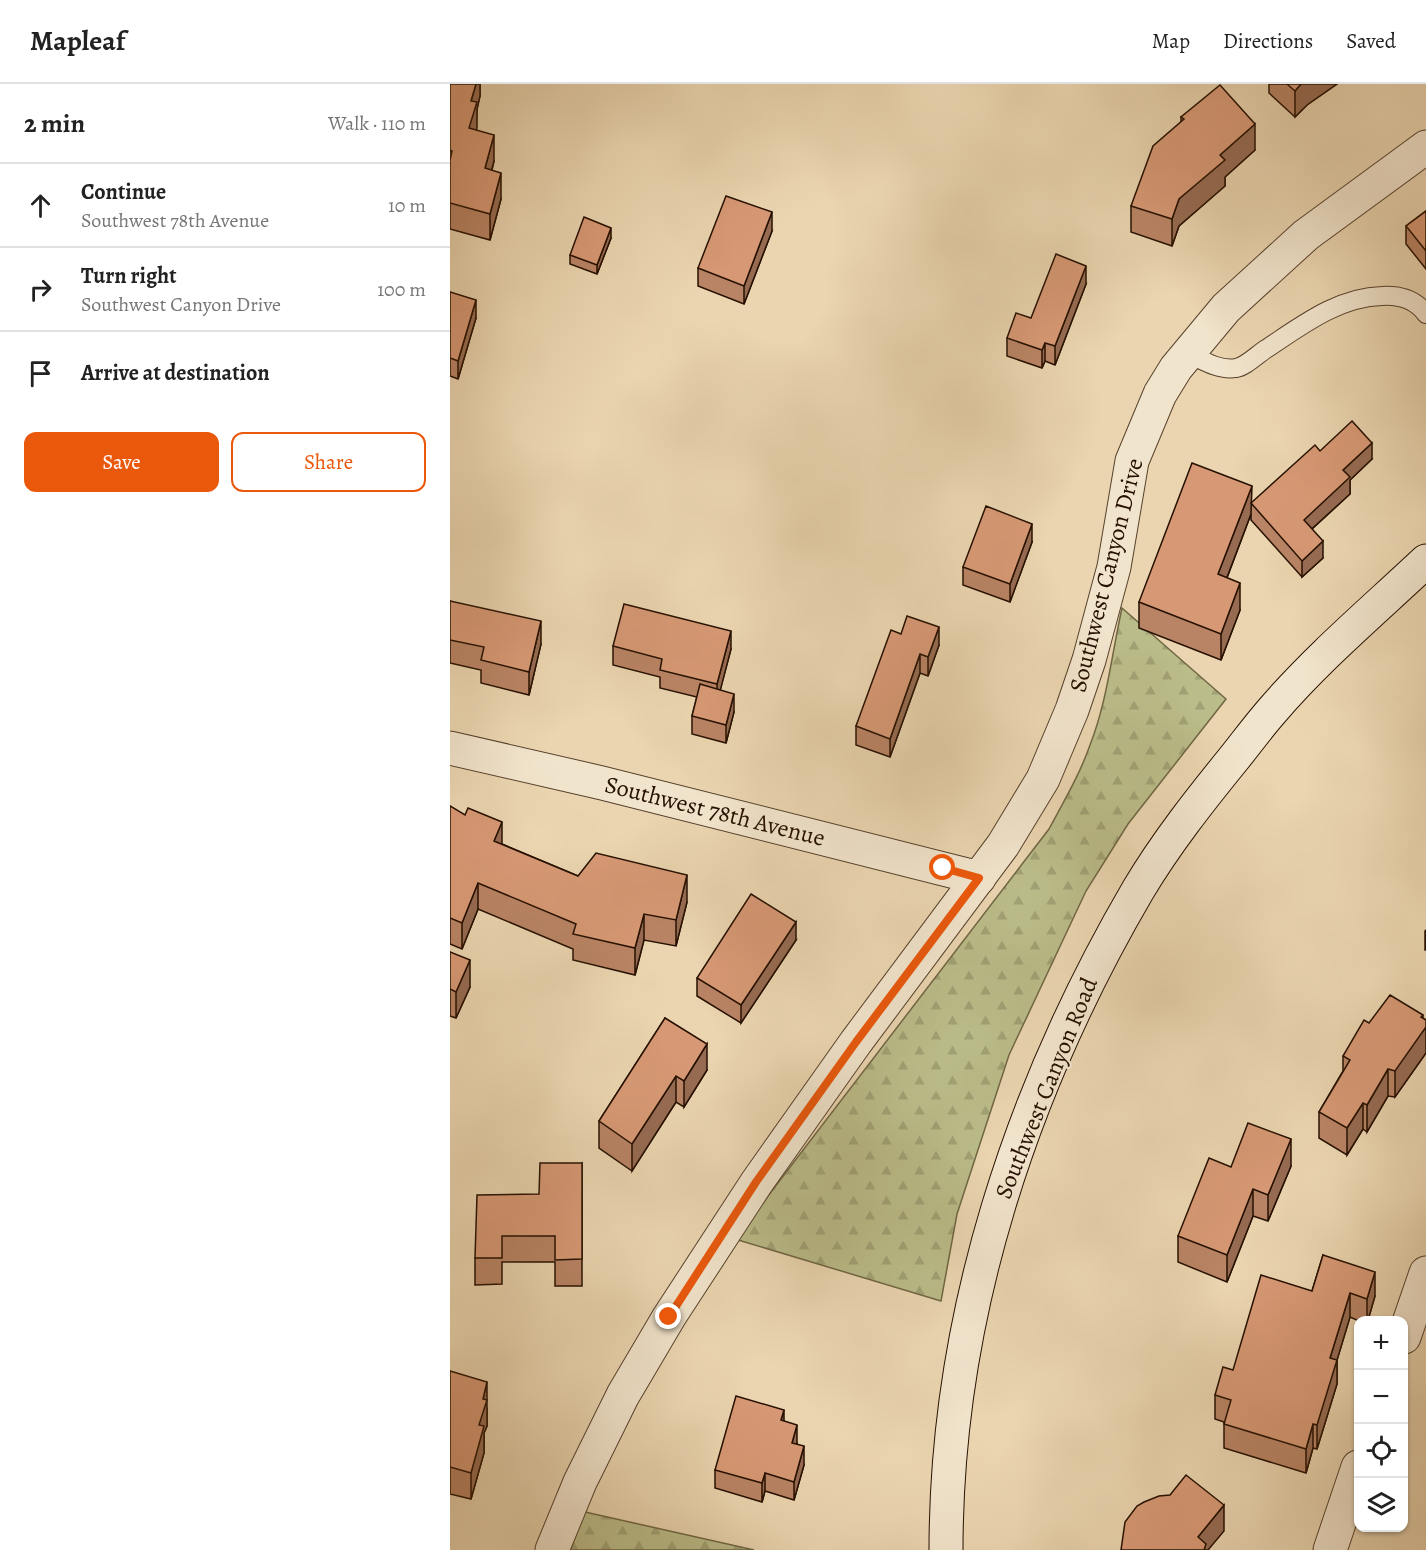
<!DOCTYPE html>
<meta charset="utf-8">
<style>
:root{--surface:#fff;--page:#f2f2f2;--text:#222;--muted:#767676;--line:#e0e0e0;--accent:#ea580c}
body{margin:0;font-family:Alegreya,serif;background:var(--page);color:var(--text)}
.controls{position:absolute;right:18px;bottom:18px;display:grid;overflow:hidden;border-radius:12px;box-shadow:0 2px 4px #0004}
.controls button{width:54px;height:54px;display:grid;place-items:center;padding:0;border:0;border-bottom:2px solid var(--line);background:var(--surface);color:var(--text);font:30px sans-serif}
.stop{position:absolute;width:18px;height:18px;margin:-14px;border:4px solid #ea580c;border-radius:50%;background:#fff}
.stop.end{background:#ea580c;border-color:#fff;box-shadow:0 2px 6px #0008}
.list{margin:0;padding:0;list-style:none}
h2{display:flex;justify-content:space-between;align-items:center;height:78px;margin:0;padding:0 24px;font-size:26px}
h2 small{font-size:20px;font-weight:400;color:var(--muted)}
.list li{display:grid;grid-template-columns:39px 1fr auto;gap:18px;align-items:center;box-sizing:border-box;height:84px;padding:0 24px;border-top:2px solid var(--line)}
.list b{display:block;font-size:22px;white-space:nowrap}
.list p{margin:0;font-size:20px;white-space:nowrap;color:var(--muted)}
.list em{font-size:20px;font-style:normal;color:var(--muted)}
.actions{display:flex;gap:12px;padding:18px 24px}
.actions a{flex:1;padding:14px 0;border:2px solid var(--accent);border-radius:12px;text-align:center;font-size:21px;color:var(--accent)}
.actions .main{background:var(--accent);color:#fff}
.icon{flex:none;width:33px;height:33px;fill:none;stroke:currentColor;stroke-width:2;stroke-linecap:round;stroke-linejoin:round}
.map{position:relative;flex:none;width:976px;height:1466px;overflow:hidden}
header{display:flex;align-items:center;gap:36px;box-sizing:border-box;height:84px;padding:0 30px;background:var(--surface);border-bottom:2px solid var(--line)}
header strong{font-size:28px}
nav{display:flex;gap:33px;margin-inline-start:auto;font-size:21px}
main{display:flex}
aside{flex:1;background:var(--surface)}
.map>svg:first-child{display:block}
</style>
<header>
<strong>Mapleaf</strong>
<nav><a>Map</a><a>Directions</a><a>Saved</a></nav>
</header>
<main>
<aside>
<h2>2 min<small>Walk · 110 m</small></h2>
<ul class="list">
<li><svg class="icon" aria-label="ahead" viewBox="0 0 24 24"><path d="M12 20V5M6 11l6-6 6 6"/></svg><div><b>Continue</b><p>Southwest 78th Avenue</p></div><em>10 m</em></li>
<li><svg class="icon" aria-label="right" viewBox="0 0 24 24"><path d="M7 20v-9h11M14 6l5 5-5 5"/></svg><div><b>Turn right</b><p>Southwest Canyon Drive</p></div><em>100 m</em></li>
<li><svg class="icon" aria-label="arrive" viewBox="0 0 24 24"><path d="M6 21V4h12l-3 4 3 4H6"/></svg><div><b>Arrive at destination</b></div></li>
</ul>
<div class="actions"><a class="main">Save</a><a>Share</a></div>
</aside>
<div class="map">
<svg width="976" height="1466" viewBox="0 0 976 1466">
<defs>
<pattern id="forest-firs" width="22" height="20" patternUnits="userSpaceOnUse" patternTransform="scale(1.5)"><rect width="22" height="20" fill="#babc89"/><path d="M5 1l3.5 6h-7zM16 11l3.5 6h-7z" fill="#a0a174"/></pattern>
</defs>
<rect width="100%" height="100%" fill="#ead5b0"/>
<filter id="stains"><feTurbulence type="fractalNoise" baseFrequency=".00333" numOctaves="4"/><feColorMatrix values="0 0 0 0 .2 0 0 0 0 .09 0 0 0 0 .02 0 0 0 .5 -.17"/></filter>
<radialGradient id="worn" r=".72"><stop offset=".6" stop-color="#630" stop-opacity="0"/><stop offset="1" stop-color="#630" stop-opacity=".3"/></radialGradient>
<g fill="url(#forest-firs)" stroke="#706644" stroke-width="1.5">
<path d="M 672,524 L 776,615 L 678,740 L 636,807 L 559,971 L 507,1130 L 491,1217 L 285,1155 L 599,745 C 614,717 630,690 640,661 C 657,618 662,569 672,524 Z"/>
<polygon points="135,1428 304,1466 120,1466"/>
</g>
<g fill="none" stroke-linecap="round" stroke-linejoin="round">
<defs>
<path id="lane" d="M 738,269 C 752,276 769,287 786,284 C 795,283 808,270 816,265 C 851,242 888,213 932,212 C 949,211 965,215 976,230"/>
<g id="street">
<polyline points="0,664 152,699 529,794"/>
<polyline points="954,1253 976,1189"/>
<polyline points="102,1466 130,1398 173,1311 219,1233 307,1098 406,958 553,761 593,695 622,626 639,576 664,483 682,377 710,310 726,284 776,224 856,151 976,63"/>
<polyline points="880,1466 908,1383"/>
</g>
<path id="secondary" d="M 496,1466 C 496,1233 571,1006 688,806 C 716,759 750,716 785,673 C 797,658 808,643 821,628 C 867,574 924,526 976,477"/>
</defs>
<use href="#lane" stroke="#57412c" stroke-width="20"/>
<use href="#street" stroke="#57412c" stroke-width="35"/>
<use href="#secondary" stroke="#261000" stroke-width="35"/>
<use href="#lane" stroke="#f1e4cc" stroke-width="18"/>
<use href="#street" stroke="#f1e4cc" stroke-width="33"/>
<use href="#secondary" stroke="#f1e4cc" stroke-width="33"/>
</g>
<g fill="#b98465" stroke="#261000" stroke-width="1.5">
<polygon points="0,0 30,0 30,12 27,25 26,46 44,77 42,86 51,115 40,156 0,145"/>
<polygon points="819,0 887,0 857,21 845,33 819,9"/>
<polygon points="731,33 805,66 775,93 775,102 729,142 722,162 681,148 681,122 731,38"/>
<polygon points="976,127 976,185 956,160 956,142"/>
<polygon points="322,147 294,220 248,202 248,184"/>
<polygon points="161,154 147,190 120,180 120,171"/>
<polygon points="636,200 605,281 595,277 592,284 557,272 557,254 581,234"/>
<polygon points="0,208 26,234 8,295 0,292"/>
<polygon points="870,367 922,375 900,396 900,410 862,445 873,474 852,493 801,436 801,430 777,494 790,526 771,576 689,544 689,518 802,419"/>
<polygon points="582,458 560,518 513,501 513,483"/>
<polygon points="0,517 91,560 79,611 31,599 31,586 0,579"/>
<polygon points="451,550 489,561 478,592 470,589 440,673 406,661 406,642"/>
<polygon points="163,562 281,565 270,606 284,628 276,659 242,650 242,632 247,613 210,604 210,593 163,581"/>
<polygon points="0,722 52,760 128,792 237,818 226,862 194,856 185,891 123,876 123,865 28,825 12,865 0,860"/>
<polygon points="976,846 976,866 975,866 975,847"/>
<polygon points="346,856 291,939 247,912 247,894"/>
<polygon points="0,868 20,903 6,934 0,932"/>
<polygon points="215,934 257,986 234,1023 226,1018 182,1087 149,1064 149,1037"/>
<polygon points="973,934 976,936 976,969 945,1013 938,1012 917,1048 913,1045 897,1071 869,1054 869,1028 893,987 893,972 919,939"/>
<polygon points="132,1079 132,1202 105,1202 105,1178 52,1178 52,1200 25,1201 25,1174 89,1110"/>
<polygon points="841,1082 818,1137 803,1132 777,1198 728,1178 728,1152 781,1083"/>
<polygon points="873,1171 925,1212 918,1236 909,1237 900,1233 887,1276 887,1300 867,1365 863,1364 856,1389 774,1364 774,1338 765,1335 765,1311 783,1286 862,1207"/>
<polygon points="0,1287 37,1324 37,1342 34,1349 34,1369 21,1415 0,1410"/>
<polygon points="334,1337 347,1359 347,1361 354,1381 344,1416 315,1407 312,1418 265,1404 265,1386"/>
</g>
<g fill="#966b52" stroke="#261000" stroke-width="1.5">
<polygon points="26,0 30,0 30,12 27,25 27,44 19,70 19,44 21,17"/>
<polygon points="851,0 887,0 857,21 845,33 845,7"/>
<polygon points="805,40 805,66 775,93 775,102 729,142 722,162 722,135 729,115 770,71"/>
<polygon points="44,51 44,77 35,110 35,84"/>
<polygon points="51,89 51,115 40,156 40,130"/>
<polygon points="322,128 322,147 294,220 294,202"/>
<polygon points="161,144 161,154 147,190 147,181"/>
<polygon points="636,182 636,200 605,281 605,262"/>
<polygon points="26,216 26,234 8,295 8,277"/>
<polygon points="595,259 595,277 592,284 592,266"/>
<polygon points="922,359 922,375 900,396 900,410 854,452 854,436 893,386"/>
<polygon points="802,402 801,430 768,517 768,490"/>
<polygon points="582,440 582,458 560,518 560,500"/>
<polygon points="873,457 873,474 852,493 852,477"/>
<polygon points="790,499 790,526 771,576 771,550"/>
<polygon points="91,537 91,560 79,611 79,588"/>
<polygon points="489,543 489,561 478,592 478,573"/>
<polygon points="281,547 281,565 267,619 267,600"/>
<polygon points="470,570 470,589 440,673 440,655"/>
<polygon points="284,610 284,628 276,659 276,641"/>
<polygon points="52,738 52,764 44,757"/>
<polygon points="237,791 237,818 226,862 226,836"/>
<polygon points="28,799 28,825 12,865 12,839"/>
<polygon points="194,830 194,856 185,891 185,864"/>
<polygon points="346,838 346,856 291,939 291,921"/>
<polygon points="20,876 20,903 6,934 6,908"/>
<polygon points="973,931 973,947 976,943 976,969 945,1013 945,987"/>
<polygon points="257,960 257,986 234,1023 234,997"/>
<polygon points="938,985 938,1012 917,1048 917,1021"/>
<polygon points="226,992 226,1018 182,1087 182,1060"/>
<polygon points="913,1019 913,1045 897,1071 897,1044"/>
<polygon points="841,1055 841,1082 818,1137 818,1111"/>
<polygon points="803,1105 803,1132 777,1198 777,1171"/>
<polygon points="925,1188 925,1212 918,1236 917,1236 917,1215"/>
<polygon points="900,1209 900,1233 887,1276 887,1300 867,1365 867,1341 880,1274"/>
<polygon points="37,1298 37,1342 34,1349 34,1369 21,1415 21,1389 29,1341 33,1315"/>
<polygon points="334,1326 334,1344 331,1336"/>
<polygon points="863,1340 863,1364 856,1389 856,1365"/>
<polygon points="347,1341 347,1359 342,1378 342,1359"/>
<polygon points="354,1362 354,1381 344,1416 344,1398"/>
<polygon points="315,1389 315,1407 312,1418 312,1399"/>
<polygon points="774,1421 774,1447 758,1466 748,1466 748,1453"/>
</g>
<g fill="#d79975" stroke="#261000" stroke-width="1.5">
<polygon points="0,0 26,0 21,17 27,18 19,44 44,51 35,84 51,89 40,130 0,119 0,76 2,67 0,66"/>
<polygon points="837,0 851,0 845,7"/>
<polygon points="770,1 805,40 770,71 775,76 729,115 722,135 681,122 703,62 734,35 731,33"/>
<polygon points="276,112 322,128 294,202 248,184"/>
<polygon points="976,127 976,167 956,142"/>
<polygon points="134,133 161,144 147,181 120,171"/>
<polygon points="606,170 636,182 605,262 595,259 592,266 557,254 566,229 581,234"/>
<polygon points="0,208 26,216 8,277 0,274"/>
<polygon points="902,337 922,359 893,386 900,393 854,436 873,457 852,477 801,419 865,361 870,367"/>
<polygon points="742,379 802,402 768,490 790,499 771,550 689,518"/>
<polygon points="536,422 582,440 560,500 513,483"/>
<polygon points="0,517 91,537 79,588 31,576 34,563 0,556"/>
<polygon points="174,520 281,547 267,600 210,586 212,575 163,562"/>
<polygon points="457,532 489,543 478,573 470,570 440,655 406,642 441,546 451,550"/>
<polygon points="250,600 284,610 276,641 242,632"/>
<polygon points="0,722 15,731 18,724 52,738 44,757 128,792 146,769 237,791 226,836 194,830 185,864 123,850 126,840 28,799 12,839 0,834"/>
<polygon points="301,810 346,838 291,921 247,894"/>
<polygon points="0,868 20,876 6,908 0,905"/>
<polygon points="940,911 973,931 971,933 976,936 976,943 945,987 938,985 917,1021 913,1019 897,1044 869,1028 900,976 893,972 914,936 919,939"/>
<polygon points="215,934 257,960 234,997 226,992 182,1060 149,1037"/>
<polygon points="798,1039 841,1055 818,1111 803,1105 777,1171 728,1152 759,1074 781,1083"/>
<polygon points="90,1079 132,1079 132,1175 105,1176 105,1152 52,1152 52,1174 25,1174 27,1111 89,1110"/>
<polygon points="873,1171 925,1188 917,1215 900,1209 880,1274 887,1276 867,1341 863,1340 856,1365 774,1340 781,1316 765,1311 773,1283 783,1286 811,1191 862,1207"/>
<polygon points="0,1287 37,1298 33,1315 37,1316 29,1341 34,1342 21,1389 0,1383"/>
<polygon points="286,1312 334,1326 331,1336 347,1341 342,1359 354,1362 344,1398 315,1389 312,1399 265,1386"/>
<polygon points="736,1391 774,1421 748,1453 756,1460 754,1466 671,1466 675,1438 687,1422 694,1418 709,1412 720,1411"/>
</g>
<g fill="none" stroke-linecap="round" stroke-linejoin="round">
<polyline stroke="#ea580c" stroke-width="8" points="219,1233 306,1098 406,958 529,794 493,784"/>
</g>
<g text-anchor="middle" stroke-width="4.5" stroke-linejoin="round" paint-order="stroke">
<g font-size="24" fill="#261000" stroke="#f1e4cc">
<text transform="translate(656 491) rotate(-76)" y="8">Southwest Canyon Drive</text>
<text transform="translate(265 727) rotate(14)" y="8">Southwest 78th Avenue</text>
<text transform="translate(596 1004) rotate(-68)" y="8">Southwest Canyon Road</text>
</g>
</g>
<rect width="100%" height="100%" filter="url(#stains)"/>
<rect width="100%" height="100%" fill="url(#worn)"/>
</svg>
<div class="controls">
<button>+</button>
<button>−</button>
<button><svg class="icon" aria-label="locate" viewBox="0 0 24 24"><circle cx="12" cy="12" r="6"/><path d="M12 2v4M12 18v4M2 12h4M18 12h4"/></svg></button>
<button><svg class="icon" aria-label="layers" viewBox="0 0 24 24"><path d="M12 4l9 5-9 5-9-5zM3 14l9 5 9-5"/></svg></button>
</div>
<div class="stop" style="left:493px;top:784px"></div>
<div class="stop end" style="left:219px;top:1233px"></div>
</div>
</main>
